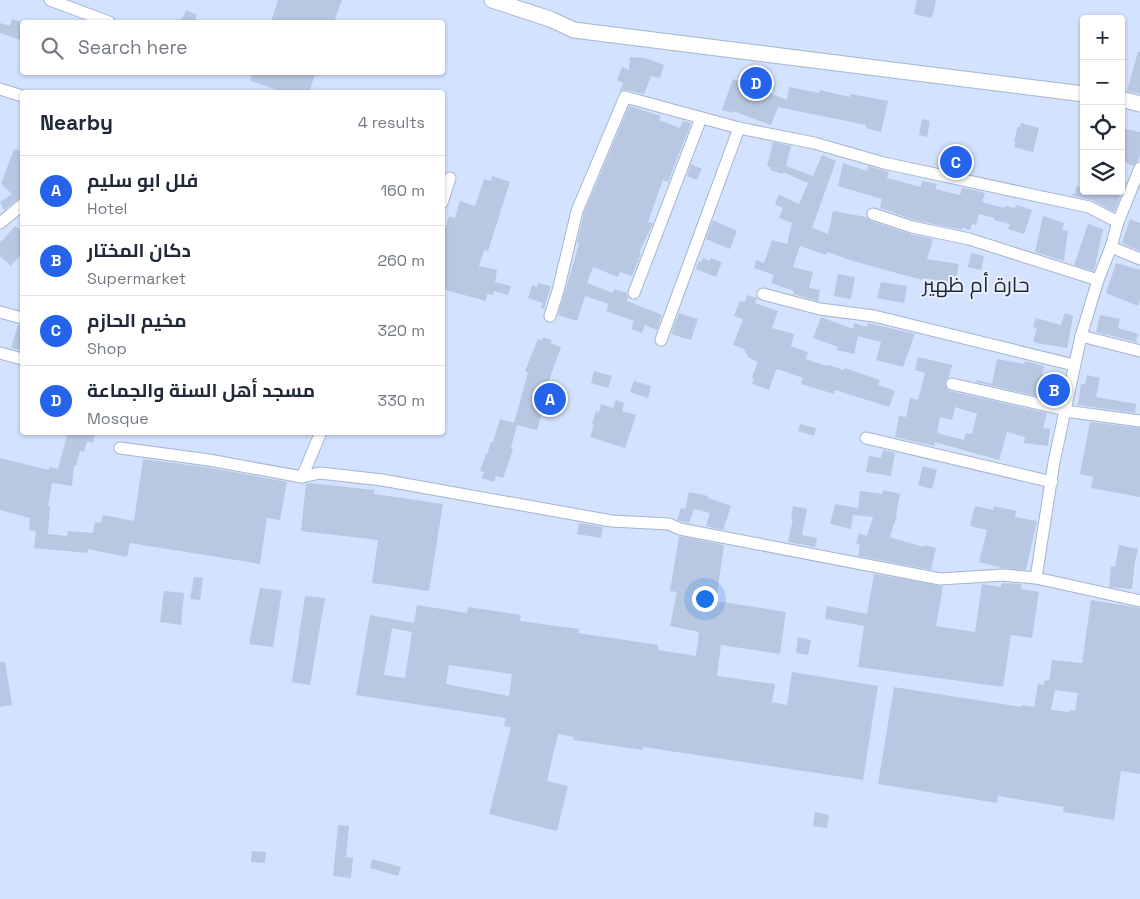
<!DOCTYPE html>
<meta charset="utf-8">
<style>
:root{--surface:#fff;--page:#f6f6f7;--text:#1f2937;--muted:#747a83;--line:#e0e1e3;--accent:#2563eb}
body{margin:0;font-family:"Space Grotesk",Cairo,sans-serif;background:var(--page);color:var(--text)}
.controls{position:absolute;right:15px;top:15px;display:grid;overflow:hidden;border-radius:5px;box-shadow:0 1px 4px #0004}
.controls button{width:45px;height:45px;display:grid;place-items:center;padding:0;border:0;border-bottom:1px solid var(--line);background:var(--surface);color:var(--text);font:25px sans-serif}
.you{position:absolute;left:704px;top:598px;width:18px;height:18px;margin:-12px;border:4px solid #fff;border-radius:50%;background:#1a73e8;box-shadow:0 0 0 8px #1a73e833}
.badge{display:grid;place-items:center;width:32px;height:32px;border-radius:50%;background:var(--accent);color:#fff;font-size:16px;font-weight:700}
.pin{position:absolute;translate:-50% -50%;border:2px solid #fff;box-shadow:0 1px 5px #0006}
.list{margin:0;padding:0;list-style:none}
h2{display:flex;justify-content:space-between;align-items:center;height:65px;margin:0;padding:0 20px;font-size:21px}
h2 small{font-size:16px;font-weight:400;color:var(--muted)}
.list li{display:grid;grid-template-columns:32px 1fr auto;gap:15px;align-items:center;box-sizing:border-box;height:70px;padding:0 20px;border-top:1px solid var(--line)}
.list b{display:block;font-size:19px;white-space:nowrap}
.list p{margin:0;font-size:16px;white-space:nowrap;color:var(--muted)}
.list em{font-size:16px;font-style:normal;color:var(--muted)}
.icon{flex:none;width:28px;height:28px;fill:none;stroke:currentColor;stroke-width:2;stroke-linecap:round;stroke-linejoin:round}
.map{position:relative;flex:none;width:1140px;height:899px;overflow:hidden}
.search{position:absolute;background:var(--surface);box-shadow:0 1px 4px #0004;left:20px;top:20px;width:425px;height:55px;display:flex;align-items:center;gap:12px;box-sizing:border-box;padding:0 18px;border-radius:5px;color:var(--muted);font-size:19px}
.panel{position:absolute;background:var(--surface);box-shadow:0 1px 4px #0004;left:20px;top:90px;width:425px;height:345px;border-radius:5px}
.map>svg:first-child{display:block}
</style>
<div class="map">
<svg width="1140" height="899" viewBox="0 0 1140 899">
<rect width="100%" height="100%" fill="#d3e2fe"/>
<g fill="#b8c7e2" fill-rule="evenodd">
<polygon points="278,0 342,0 334,22 271,22"/>
<polygon points="917,0 936,0 932,18 914,14"/>
<polygon points="186,10 197,15 194,22 180,22"/>
<polygon points="12,19 22,22 21,40 0,33 0,23 10,26"/>
<polygon points="1138,52 1140,52 1140,94 1127,91"/>
<polygon points="630,57 645,58 664,65 660,78 651,76 644,94 627,90 623,90 619,93 623,83 617,80 622,67 629,70"/>
<polygon points="253,72 316,72 309,92 284,92 250,81"/>
<polygon points="733,79 787,100 789,87 819,93 820,90 850,97 850,94 888,101 881,132 866,128 866,125 778,107 771,125 733,111 732,113 722,110"/>
<polygon points="629,106 661,116 659,120 680,128 683,121 691,123 668,182 663,180 655,202 648,222 653,223 639,253 641,254 632,276 620,272 618,277 593,267 587,283 613,293 614,289 627,293 628,298 627,301 662,315 657,330 645,325 642,333 631,329 634,321 606,311 609,304 585,296 577,321 558,315 579,244 577,243 584,213"/>
<polygon points="922,119 930,121 927,137 919,135"/>
<polygon points="1021,123 1039,128 1033,152 1014,147 1016,142 1014,141 1018,126 1020,127"/>
<polygon points="1121,128 1140,132 1140,155 1138,161 1133,166 1121,161"/>
<polygon points="773,142 791,146 786,166 813,176 822,155 836,161 812,228 828,234 833,211 866,217 871,221 910,234 933,239 927,259 959,264 955,284 922,278 922,280 853,261 827,252 826,255 800,246 793,267 813,272 809,288 820,290 818,301 793,294 794,291 771,283 774,275 754,268 756,260 764,263 772,240 787,244 792,223 779,218 783,208 775,204 779,195 799,204 808,183 783,172 783,174 770,170 771,167 767,166"/>
<polygon points="14,149 22,151 22,196 4,210 0,202 12,194 1,184"/>
<polygon points="843,163 867,171 868,166 889,172 887,178 921,187 922,181 937,184 935,189 960,195 962,188 974,190 985,193 982,202 1004,208 1005,206 1015,208 1016,205 1032,210 1024,234 1008,229 1010,224 994,220 994,218 979,214 976,225 972,224 970,230 962,227 962,230 914,220 880,208 882,199 838,186"/>
<polygon points="691,164 702,169 697,180 687,176"/>
<polygon points="492,176 510,182 488,251 484,250 479,266 497,270 495,282 511,286 508,295 494,291 493,295 487,294 486,301 442,289 442,239 449,216 455,218 460,201 475,206 484,179 491,181"/>
<polygon points="1121,180 1126,182 1114,212 1092,200 1072,196 1073,193 1075,194 1076,186 1084,188 1084,191 1121,191"/>
<polygon points="1043,216 1064,223 1062,230 1068,231 1064,261 1035,252"/>
<polygon points="1130,219 1140,223 1140,251 1122,243"/>
<polygon points="713,220 737,231 730,249 706,239"/>
<polygon points="1088,224 1103,229 1094,271 1074,265"/>
<polygon points="15,226 22,231 22,253 11,266 0,256 0,243"/>
<polygon points="971,253 984,256 981,270 968,267"/>
<polygon points="703,258 710,261 711,258 722,262 716,277 696,269 699,261 701,262"/>
<polygon points="1116,263 1140,270 1140,300 1138,306 1106,293"/>
<polygon points="838,274 855,277 851,299 834,296"/>
<polygon points="881,282 907,286 904,303 877,298"/>
<polygon points="538,283 551,286 544,309 541,308 543,303 528,298 532,285 537,287"/>
<polygon points="747,295 757,298 755,303 778,311 772,328 794,334 791,346 808,352 806,359 827,366 828,365 844,370 845,368 880,380 878,385 895,391 889,407 835,390 834,394 801,384 803,378 778,369 776,370 769,390 752,384 754,378 752,377 758,362 748,357 744,349 733,345 743,319 734,316 740,301 745,302"/>
<polygon points="679,313 698,319 691,340 671,334"/>
<polygon points="1065,313 1073,316 1067,348 1036,343 1033,341 1037,328 1033,327 1036,318 1061,325"/>
<polygon points="1100,315 1120,319 1118,328 1138,334 1136,342 1096,332"/>
<polygon points="821,317 853,329 854,323 867,327 868,323 915,334 903,367 876,360 881,342 858,336 854,354 837,350 838,347 813,338"/>
<polygon points="18,325 22,325 22,351 11,348"/>
<polygon points="543,337 551,340 550,343 561,347 548,383 550,384 537,430 517,425 511,448 513,449 503,478 496,476 494,482 481,478 484,472 480,471 486,454 487,454 491,442 493,442 500,419 514,423 528,372 525,371 538,339 542,340"/>
<path d="M 918,357 L 952,365 L 949,377 L 945,383 L 947,389 L 950,391 L 1047,413 L 1043,428 L 1050,429 L 1048,446 L 1024,443 L 1025,437 L 1007,432 L 999,460 L 935,442 L 934,446 L 895,437 L 899,416 L 906,417 L 910,398 L 918,400 L 925,373 L 915,370 ZM 955,407 L 977,414 L 972,434 L 966,433 L 964,440 L 937,433 L 940,417 L 952,420 Z"/>
<polygon points="997,359 1024,364 1025,361 1044,366 1042,375 1057,378 1053,394 1038,391 1037,396 976,382 976,380 992,384"/>
<polygon points="594,371 612,376 608,388 591,383"/>
<polygon points="1087,375 1100,378 1096,397 1136,404 1135,413 1078,405 1081,384 1085,384"/>
<polygon points="634,381 651,386 648,398 630,392"/>
<polygon points="616,400 624,403 622,411 636,415 625,448 590,437 594,425 592,424 596,411 599,412 601,404 613,408"/>
<polygon points="1090,422 1140,428 1140,497 1091,488 1093,477 1080,474"/>
<polygon points="800,424 816,428 814,436 798,431"/>
<polygon points="65,432 95,432 93,443 87,441 84,452 80,451 76,466 74,465 72,486 52,483 48,506 50,506 48,534 67,536 68,531 93,533 95,522 101,523 103,515 134,521 143,459 205,467 287,482 280,520 267,518 260,564 130,543 127,557 88,549 87,553 34,548 36,531 29,530 30,518 0,510 0,458 49,470 50,467 58,469 67,436 65,435"/>
<polygon points="883,450 895,453 891,476 866,472 869,456 881,458"/>
<polygon points="923,466 937,470 932,489 918,485"/>
<polygon points="310,483 374,490 374,494 443,504 429,591 372,583 378,540 301,531 306,484"/>
<polygon points="883,490 900,494 896,515 897,516 890,536 892,538 924,547 925,545 936,548 931,570 858,556 860,545 856,543 859,533 867,536 873,517 853,515 851,529 830,524 835,504 858,508 860,491 883,494"/>
<polygon points="689,492 708,496 708,498 731,506 723,530 706,526 710,513 694,509 689,523 677,520 681,508 685,509"/>
<polygon points="793,506 807,509 802,535 817,538 815,547 788,542 793,519 791,519"/>
<polygon points="975,506 993,510 994,506 1016,511 1015,517 1037,521 1026,570 1002,568 979,562 987,530 970,526"/>
<polygon points="579,523 603,527 601,538 577,534"/>
<path d="M 679,536 L 724,545 L 716,601 L 786,612 L 780,654 L 721,645 L 717,676 L 775,684 L 772,702 L 787,705 L 792,672 L 878,686 L 863,780 L 643,747 L 643,750 L 573,740 L 574,737 L 558,734 L 547,781 L 568,786 L 557,831 L 489,814 L 511,727 L 504,726 L 506,718 L 356,695 L 370,615 L 414,623 L 417,605 L 467,613 L 468,607 L 521,615 L 520,621 L 579,629 L 578,633 L 658,645 L 658,650 L 696,656 L 699,632 L 670,626 L 677,592 L 670,591 ZM 392,628 L 412,632 L 405,678 L 384,675 ZM 449,665 L 512,674 L 509,696 L 446,684 Z"/>
<polygon points="1119,545 1138,549 1135,561 1132,589 1109,587 1111,566 1115,567"/>
<polygon points="874,574 943,586 936,626 975,632 982,584 1001,587 1002,583 1022,584 1021,589 1039,592 1032,638 1011,635 1003,687 858,667 864,626 825,619 827,606 867,614"/>
<polygon points="194,577 203,578 200,600 190,599"/>
<polygon points="260,588 282,591 273,647 249,644"/>
<polygon points="164,591 184,593 181,625 160,622"/>
<polygon points="305,596 325,598 310,685 292,682"/>
<path d="M 1091,600 L 1140,608 L 1140,774 L 1121,771 L 1114,820 L 1063,812 L 1064,807 L 998,796 L 997,803 L 878,784 L 894,687 L 1021,707 L 1021,705 L 1034,707 L 1038,684 L 1044,685 L 1045,680 L 1049,681 L 1052,660 L 1082,663 ZM 1055,690 L 1078,693 L 1075,711 L 1069,710 L 1069,712 L 1051,710 Z"/>
<polygon points="798,637 811,640 808,655 796,653"/>
<polygon points="0,662 5,662 12,705 0,707"/>
<polygon points="815,812 829,815 827,828 813,826"/>
<polygon points="338,825 349,826 346,857 353,858 351,878 333,876"/>
<polygon points="252,851 266,852 265,863 251,862"/>
<polygon points="372,859 401,867 398,876 370,868"/>
</g>
<g fill="none" stroke-linecap="round" stroke-linejoin="round">
<defs>
<g id="street">
<polyline points="50,0 109,22"/>
<polyline points="0,89 22,96"/>
<polyline points="442,203 450,178"/>
<polyline points="873,214 912,227 969,239 1098,280"/>
<polyline points="0,223 22,205"/>
<polyline points="1111,247 1140,259"/>
<polyline points="634,293 701,118"/>
<polyline points="763,294 820,309 874,316 1074,365"/>
<polyline points="0,312 22,318"/>
<polyline points="550,316 558,291 577,211 625,97 739,128 814,143 884,163 1089,207 1118,222"/>
<polyline points="1081,336 1140,351"/>
<polyline points="661,340 739,128"/>
<polyline points="0,353 22,359"/>
<polyline points="952,384 1066,410"/>
<polyline points="1065,411 1140,421"/>
<polyline points="866,438 1052,482"/>
<polyline points="120,448 209,460 302,477 320,473 382,480 612,521 669,524 680,529 940,579 1003,575 1036,578 1140,601"/>
<polyline points="302,477 321,432"/>
<polyline points="1036,578 1054,462 1081,336 1098,280 1111,247 1118,222 1140,168"/>
</g>
<g id="secondary">
<polyline points="492,0 550,19 574,30 1084,94"/>
<polyline points="1121,99 1140,104"/>
</g>
</defs>
<use href="#street" stroke="#a5b4cf" stroke-width="13"/>
<use href="#secondary" stroke="#a5b4cf" stroke-width="17"/>
<use href="#street" stroke="#fff" stroke-width="11"/>
<use href="#secondary" stroke="#fff" stroke-width="15"/>
</g>
<g text-anchor="middle" stroke-width="4" stroke-linejoin="round" paint-order="stroke">
<g font-size="21" fill="#1e293e" stroke="#e9effa">
<text x="976" y="292">حارة أم ظهير</text>
</g>
</g>
</svg>
<div class="controls">
<button>+</button>
<button>−</button>
<button><svg class="icon" aria-label="locate" viewBox="0 0 24 24"><circle cx="12" cy="12" r="6"/><path d="M12 2v4M12 18v4M2 12h4M18 12h4"/></svg></button>
<button><svg class="icon" aria-label="layers" viewBox="0 0 24 24"><path d="M12 4l9 5-9 5-9-5zM3 14l9 5 9-5"/></svg></button>
</div>
<div class="you"></div>
<div class="pin badge" style="left:550px;top:399px">A</div>
<div class="pin badge" style="left:1054px;top:390px">B</div>
<div class="pin badge" style="left:956px;top:162px">C</div>
<div class="pin badge" style="left:756px;top:83px">D</div>
<div class="search"><svg class="icon" aria-label="search" viewBox="0 0 24 24"><circle cx="10" cy="10" r="6"/><path d="M15 15l6 6"/></svg>Search here</div>
<section class="panel">
<h2>Nearby<small>4 results</small></h2>
<ul class="list">
<li><span class="badge">A</span><div><b>فلل ابو سليم</b><p>Hotel</p></div><em>160 m</em></li>
<li><span class="badge">B</span><div><b>دكان المختار</b><p>Supermarket</p></div><em>260 m</em></li>
<li><span class="badge">C</span><div><b>مخيم الحازم</b><p>Shop</p></div><em>320 m</em></li>
<li><span class="badge">D</span><div><b>مسجد أهل السنة والجماعة</b><p>Mosque</p></div><em>330 m</em></li>
</ul>
</section>
</div>
